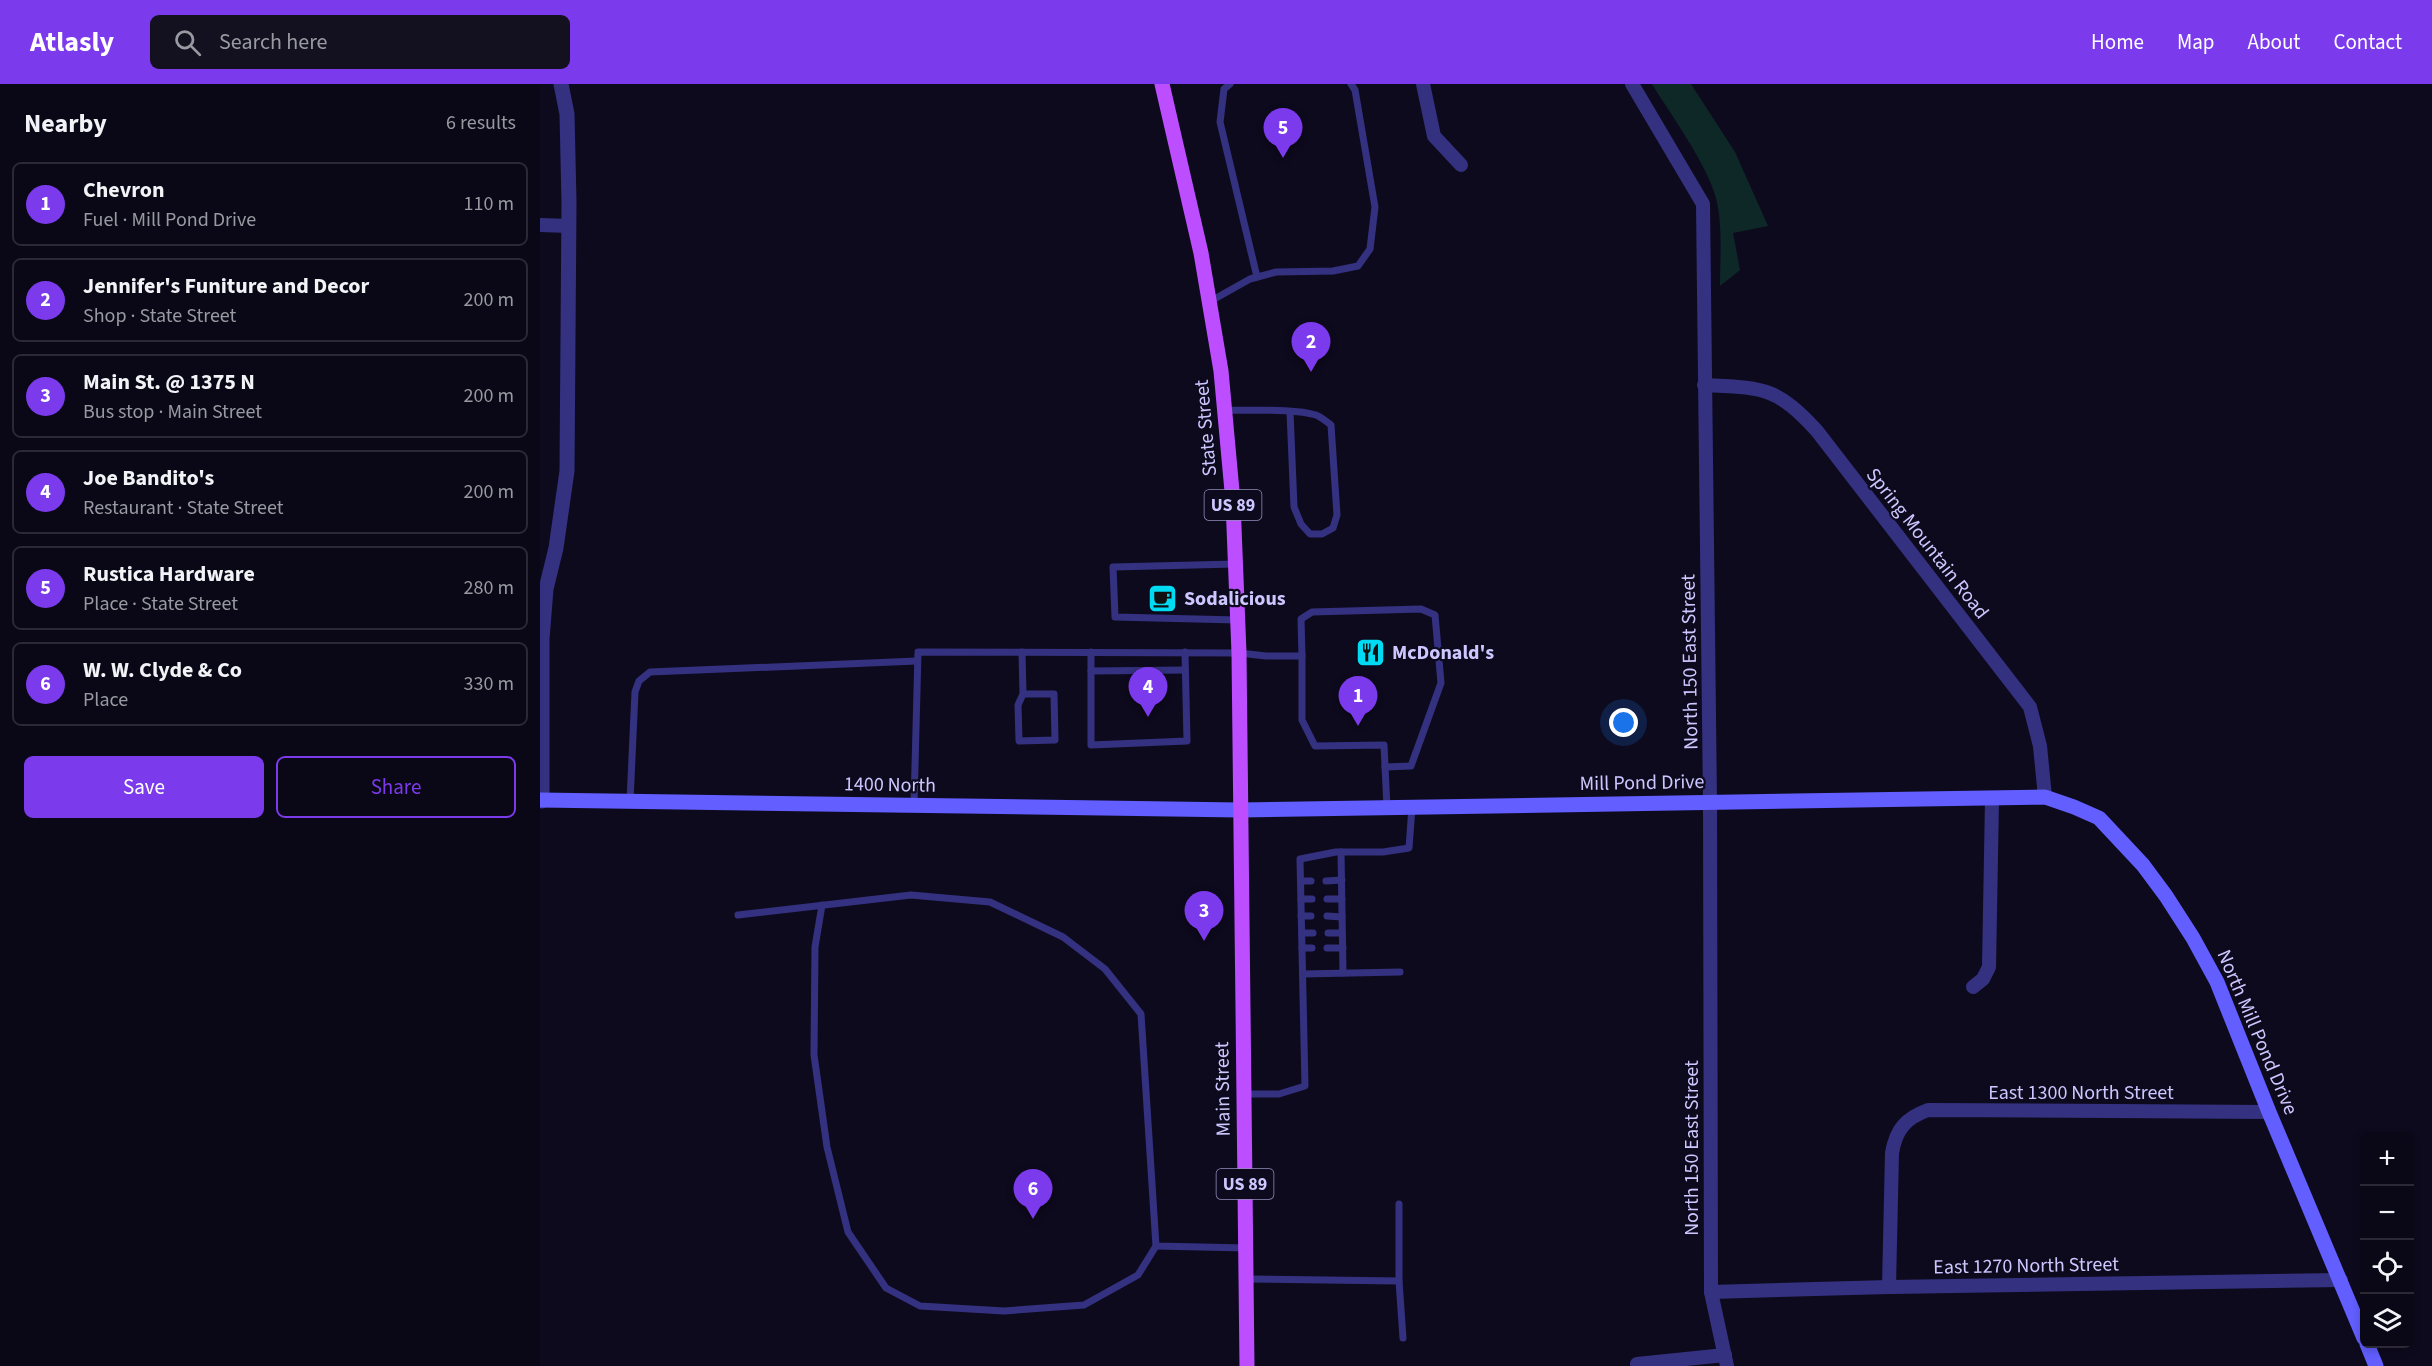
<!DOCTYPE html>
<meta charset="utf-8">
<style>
:root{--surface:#0a0816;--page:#13111f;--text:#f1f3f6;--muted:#999aa1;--line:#2a2935;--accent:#7c3aed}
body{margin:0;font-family:"Source Sans 3",sans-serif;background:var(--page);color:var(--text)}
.controls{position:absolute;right:18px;bottom:18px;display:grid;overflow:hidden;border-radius:9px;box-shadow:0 3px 9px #0003}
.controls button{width:54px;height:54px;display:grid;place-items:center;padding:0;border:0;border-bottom:2px solid var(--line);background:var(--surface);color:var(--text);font:30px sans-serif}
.you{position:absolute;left:1084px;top:639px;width:21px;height:21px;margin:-15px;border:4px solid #fff;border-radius:50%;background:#1a73e8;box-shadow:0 0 0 9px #1a73e833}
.badge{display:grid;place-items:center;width:39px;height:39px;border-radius:50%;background:var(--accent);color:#fff;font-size:20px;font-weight:700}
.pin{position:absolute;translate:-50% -50px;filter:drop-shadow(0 2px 3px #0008)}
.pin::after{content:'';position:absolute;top:32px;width:21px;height:18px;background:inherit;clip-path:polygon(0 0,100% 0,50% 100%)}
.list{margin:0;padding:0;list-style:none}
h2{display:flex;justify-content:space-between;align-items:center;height:78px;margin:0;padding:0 24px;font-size:26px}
h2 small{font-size:20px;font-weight:400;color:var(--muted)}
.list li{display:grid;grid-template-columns:39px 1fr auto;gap:18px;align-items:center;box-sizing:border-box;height:84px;margin:0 12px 12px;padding:0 12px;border:2px solid var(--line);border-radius:9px}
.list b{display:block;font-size:22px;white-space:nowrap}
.list p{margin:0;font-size:20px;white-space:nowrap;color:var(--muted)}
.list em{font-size:20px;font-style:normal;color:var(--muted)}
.actions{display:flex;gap:12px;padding:18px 24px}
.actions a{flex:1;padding:14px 0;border:2px solid var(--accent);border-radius:9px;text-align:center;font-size:21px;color:var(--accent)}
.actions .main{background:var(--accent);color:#fff}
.icon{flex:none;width:33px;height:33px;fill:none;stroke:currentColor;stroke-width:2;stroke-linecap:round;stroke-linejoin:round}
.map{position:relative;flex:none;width:1892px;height:1282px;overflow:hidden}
header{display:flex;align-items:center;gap:36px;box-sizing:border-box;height:84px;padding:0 30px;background:var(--accent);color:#fff}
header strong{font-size:28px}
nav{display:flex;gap:33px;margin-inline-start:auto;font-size:21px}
.search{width:420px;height:54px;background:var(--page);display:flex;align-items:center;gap:15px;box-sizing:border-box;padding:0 21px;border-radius:9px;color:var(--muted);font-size:22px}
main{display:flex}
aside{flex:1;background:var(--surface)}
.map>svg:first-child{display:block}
</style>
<header>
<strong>Atlasly</strong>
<div class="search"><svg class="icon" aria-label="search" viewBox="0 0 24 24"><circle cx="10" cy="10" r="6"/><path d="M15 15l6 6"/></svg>Search here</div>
<nav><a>Home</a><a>Map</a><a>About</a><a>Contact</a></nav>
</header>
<main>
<aside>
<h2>Nearby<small>6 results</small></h2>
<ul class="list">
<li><span class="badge">1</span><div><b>Chevron</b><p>Fuel · Mill Pond Drive</p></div><em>110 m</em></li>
<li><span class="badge">2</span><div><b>Jennifer's Funiture and Decor</b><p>Shop · State Street</p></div><em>200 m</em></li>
<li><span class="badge">3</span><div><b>Main St. @ 1375 N</b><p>Bus stop · Main Street</p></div><em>200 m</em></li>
<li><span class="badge">4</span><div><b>Joe Bandito's</b><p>Restaurant · State Street</p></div><em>200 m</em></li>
<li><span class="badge">5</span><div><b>Rustica Hardware</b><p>Place · State Street</p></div><em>280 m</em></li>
<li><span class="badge">6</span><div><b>W. W. Clyde &amp; Co</b><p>Place</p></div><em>330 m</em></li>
</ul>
<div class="actions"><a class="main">Save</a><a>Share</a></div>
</aside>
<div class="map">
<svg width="1892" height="1282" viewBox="0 0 1892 1282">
<rect width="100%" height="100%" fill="#0e0a1e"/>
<path fill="#0d2827" d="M 1112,0 L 1151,0 L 1195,68 L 1228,142 L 1193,149 L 1200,186 L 1180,202 C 1180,174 1183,142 1176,114 C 1167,80 1131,31 1112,0 Z"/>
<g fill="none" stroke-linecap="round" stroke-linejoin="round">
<g stroke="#343280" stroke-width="7">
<polyline points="690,0 684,5 680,38 717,193"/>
<polyline points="669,218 710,195 736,188 793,187 818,182 830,165 835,123 815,6 811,0"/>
<path d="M 684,326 C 709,327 753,324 776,331 C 781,333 787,338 791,341 L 797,431 L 793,444 L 782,450 L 770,450 L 761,440 L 754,423 L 750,328"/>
<polyline points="695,480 573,483 575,533 697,536"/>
<polyline points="482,568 483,610 478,621 479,657 515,656 514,610 483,610"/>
<polyline points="551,568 551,661 647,657 645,568"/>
<polyline points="762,572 761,535 772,528 881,525 895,531 901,599 871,682 845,683"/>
<polyline points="551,587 645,586"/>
<polyline points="90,717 95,608 99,597 110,588 377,577"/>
<polyline points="374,721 378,568 699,569 726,572 762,572 762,636 775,662 844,661 847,724"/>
<polyline points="801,768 803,889"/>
<polyline points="761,797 771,797"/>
<polyline points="786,797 802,796"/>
<polyline points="761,815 772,815"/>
<polyline points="787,815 802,815"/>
<polyline points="282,821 275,863 274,971 287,1063 308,1148 346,1204 380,1222 464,1227 544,1221 598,1191 616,1162"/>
<polyline points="198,831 371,811 450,818 523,853 565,885 601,930 616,1162 706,1164"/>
<polyline points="761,832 771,832"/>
<polyline points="787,832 802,833"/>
<polyline points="762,849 773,849"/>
<polyline points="788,849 802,849"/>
<polyline points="762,864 772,864"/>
<polyline points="787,864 803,864"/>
<polyline points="763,890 860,888"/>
<polyline points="703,1010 739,1010 765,1002 760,775 796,768 843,768 869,764 872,723"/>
<polyline points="706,1195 859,1197 859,1120"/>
<polyline points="859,1197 863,1254"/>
</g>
<g stroke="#343280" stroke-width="14">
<polyline points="883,0 894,52 921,81"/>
<polyline points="1092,0 1163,120 1170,718 1171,1208 1187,1282"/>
<polyline points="0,141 29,142"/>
<path d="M 1164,301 C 1223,304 1236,302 1277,347 L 1490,623 L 1500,662 L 1505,713"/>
<polyline points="1433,903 1443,895 1449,883 1452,715"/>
<path d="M 1349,1203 L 1352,1069 C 1356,1045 1366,1034 1388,1026 L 1729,1028"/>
<polyline points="1171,1208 1349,1203 1801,1196"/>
<polyline points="1097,1280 1185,1271"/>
</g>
<polyline stroke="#343280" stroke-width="15" points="2,717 2,555 6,505 16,464 27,387 29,118 27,30 21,0"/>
<g stroke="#625eff" stroke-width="15">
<polyline points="0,716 700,726 1505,713 1534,723 1559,734 1603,781 1626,812 1653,854 1677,898 1729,1028 1824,1254"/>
<polyline points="1827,1260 1836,1282"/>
</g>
<polyline stroke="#bd4eff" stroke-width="15" points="622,0 661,169 681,287 693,418 699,569 707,1282"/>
</g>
<defs>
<symbol id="cafe-square" viewBox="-11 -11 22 22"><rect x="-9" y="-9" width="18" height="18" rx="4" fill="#00daf2" stroke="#0e0a1e"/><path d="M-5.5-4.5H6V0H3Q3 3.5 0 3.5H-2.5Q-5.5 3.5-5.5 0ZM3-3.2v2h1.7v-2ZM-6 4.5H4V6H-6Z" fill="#111"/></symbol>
<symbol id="restaurant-square" viewBox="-11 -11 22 22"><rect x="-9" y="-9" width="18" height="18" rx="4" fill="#00daf2" stroke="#0e0a1e"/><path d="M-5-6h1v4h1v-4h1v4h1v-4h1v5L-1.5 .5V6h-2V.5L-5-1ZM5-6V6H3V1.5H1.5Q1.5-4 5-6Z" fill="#111"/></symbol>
</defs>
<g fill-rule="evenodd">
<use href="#cafe-square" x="606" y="498" width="33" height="33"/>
<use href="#restaurant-square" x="814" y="552" width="33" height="33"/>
</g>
<g text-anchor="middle" stroke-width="4.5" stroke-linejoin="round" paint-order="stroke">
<g fill="#0e0a1e" stroke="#948ebc" stroke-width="1.5">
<rect x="664.5" y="406" width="57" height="30" rx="4.5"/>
<rect x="676.5" y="1085" width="57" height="30" rx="4.5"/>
</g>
<g font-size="18" font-weight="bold" fill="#cdc7ff">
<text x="693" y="427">US 89</text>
<text x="705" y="1106">US 89</text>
</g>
<g font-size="20" fill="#cdc7ff" stroke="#0e0a1e">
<text transform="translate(665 344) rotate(-95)" y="7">State Street</text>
<text transform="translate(1388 459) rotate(52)" y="7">Spring Mountain Road</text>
<text transform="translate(1149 578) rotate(-91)" y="7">North 150 East Street</text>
<text transform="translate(1102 698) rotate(-1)" y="7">Mill Pond Drive</text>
<text transform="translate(350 700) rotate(1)" y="7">1400 North</text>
<text transform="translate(1718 948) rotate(67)" y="7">North Mill Pond Drive</text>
<text transform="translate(682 1005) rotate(-91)" y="7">Main Street</text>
<text x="1541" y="1015">East 1300 North Street</text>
<text transform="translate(1151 1064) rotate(-90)" y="7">North 150 East Street</text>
<text transform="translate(1486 1181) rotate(-1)" y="7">East 1270 North Street</text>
</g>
<g font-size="20" font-weight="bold" fill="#cdc7ff" stroke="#0e0a1e" text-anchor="start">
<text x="644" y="521">Sodalicious</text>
<text x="852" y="575">McDonald's</text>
</g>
</g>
</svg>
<div class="controls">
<button>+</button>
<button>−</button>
<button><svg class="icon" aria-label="locate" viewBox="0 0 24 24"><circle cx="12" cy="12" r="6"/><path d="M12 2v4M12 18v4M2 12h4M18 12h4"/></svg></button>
<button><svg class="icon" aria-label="layers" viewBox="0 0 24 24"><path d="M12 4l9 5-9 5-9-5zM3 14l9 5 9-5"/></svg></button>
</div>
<div class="you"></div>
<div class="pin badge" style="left:818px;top:642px">1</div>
<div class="pin badge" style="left:771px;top:288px">2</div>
<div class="pin badge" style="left:664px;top:857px">3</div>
<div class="pin badge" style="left:608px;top:633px">4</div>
<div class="pin badge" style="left:743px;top:74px">5</div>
<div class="pin badge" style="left:493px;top:1135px">6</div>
</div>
</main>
